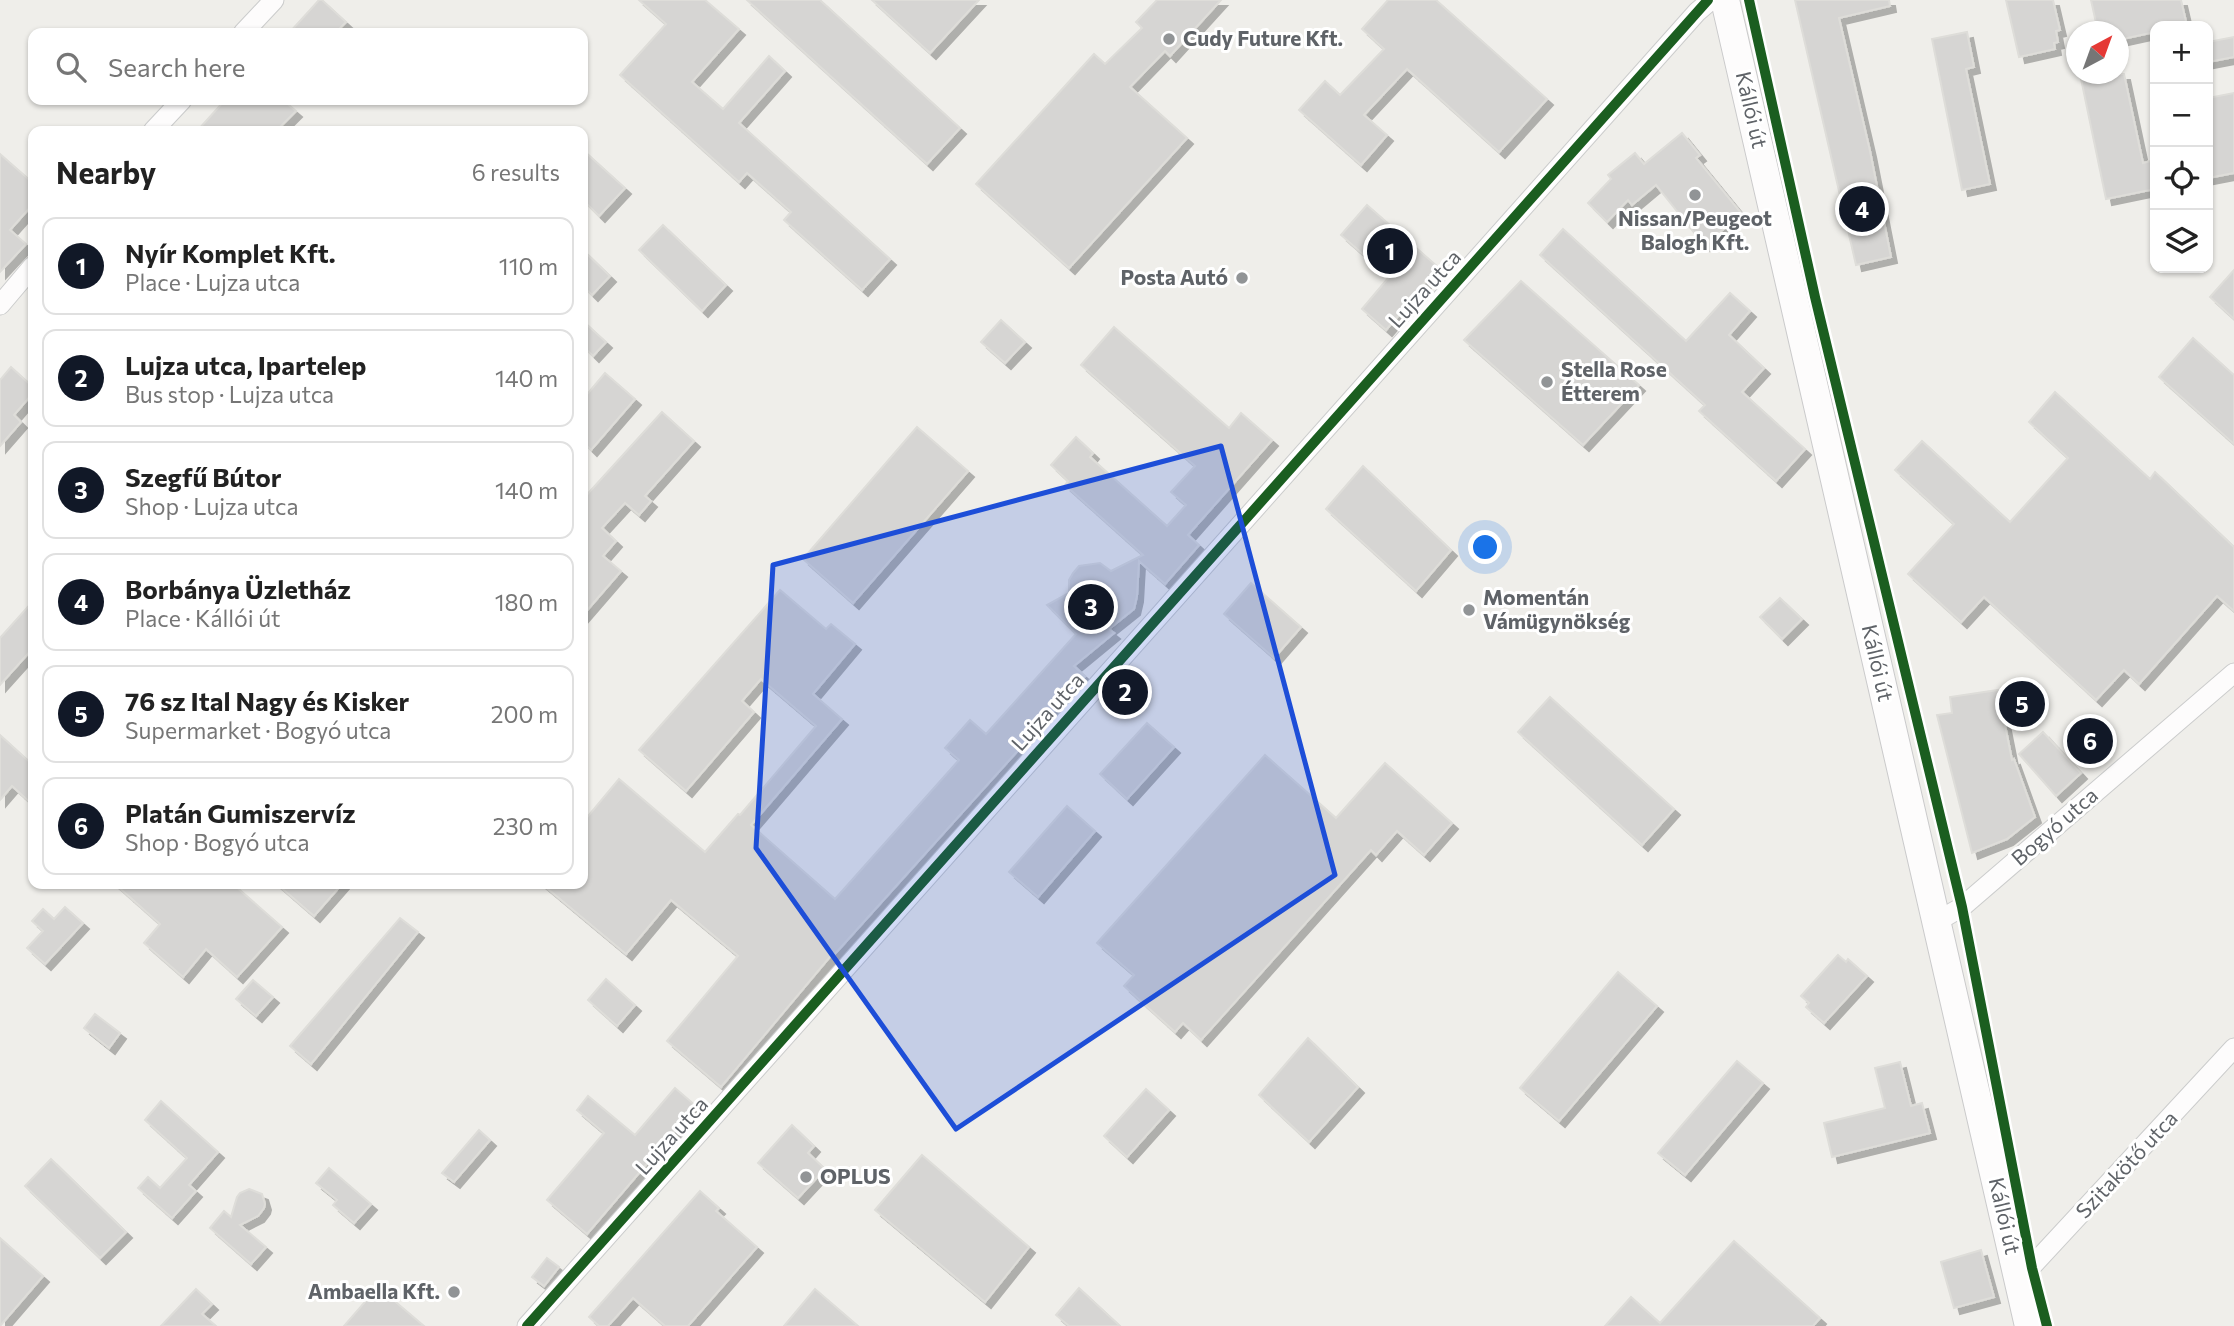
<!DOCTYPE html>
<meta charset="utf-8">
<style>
:root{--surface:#fff;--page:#f6f6f6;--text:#222;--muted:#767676;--line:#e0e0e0;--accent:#111827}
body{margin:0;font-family:Commissioner,sans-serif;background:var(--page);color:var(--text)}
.controls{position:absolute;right:21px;top:21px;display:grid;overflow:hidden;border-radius:14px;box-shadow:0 2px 5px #0004}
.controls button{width:63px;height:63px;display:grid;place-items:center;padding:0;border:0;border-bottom:2px solid var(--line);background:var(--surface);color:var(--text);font:35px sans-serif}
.compass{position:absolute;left:2066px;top:21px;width:63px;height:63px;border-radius:50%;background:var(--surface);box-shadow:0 2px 5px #0004;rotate:41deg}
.you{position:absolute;left:1486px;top:548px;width:24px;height:24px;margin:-18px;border:5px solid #fff;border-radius:50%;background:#1a73e8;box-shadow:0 0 0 10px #1a73e833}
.badge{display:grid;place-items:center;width:46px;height:46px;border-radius:50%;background:var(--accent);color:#fff;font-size:23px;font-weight:700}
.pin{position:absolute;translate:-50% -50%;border:4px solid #fff;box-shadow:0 2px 7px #0006}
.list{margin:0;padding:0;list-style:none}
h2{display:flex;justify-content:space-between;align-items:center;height:91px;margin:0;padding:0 28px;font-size:30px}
h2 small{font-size:23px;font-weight:400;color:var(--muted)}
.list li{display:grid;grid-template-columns:46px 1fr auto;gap:21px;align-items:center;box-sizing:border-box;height:98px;margin:0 14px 14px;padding:0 14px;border:2px solid var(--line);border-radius:14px}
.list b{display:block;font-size:26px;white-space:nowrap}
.list p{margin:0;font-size:23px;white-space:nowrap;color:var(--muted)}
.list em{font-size:23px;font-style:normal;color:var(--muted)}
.icon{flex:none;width:38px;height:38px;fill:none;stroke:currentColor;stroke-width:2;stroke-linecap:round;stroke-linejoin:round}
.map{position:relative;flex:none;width:2234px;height:1326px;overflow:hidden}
.search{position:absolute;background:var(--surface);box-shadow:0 2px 5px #0004;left:28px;top:28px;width:560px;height:77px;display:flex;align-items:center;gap:18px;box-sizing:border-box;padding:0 24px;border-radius:14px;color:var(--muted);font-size:26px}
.panel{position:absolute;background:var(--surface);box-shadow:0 2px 5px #0004;left:28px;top:126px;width:560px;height:763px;border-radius:14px}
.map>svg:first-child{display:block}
</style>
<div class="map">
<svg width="2234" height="1326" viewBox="0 0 2234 1326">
<defs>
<filter id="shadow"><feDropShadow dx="6" dy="6" stdDeviation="0" flood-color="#0004"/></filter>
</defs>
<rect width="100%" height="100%" fill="#efeeea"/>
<g fill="#d6d5d3" stroke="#deddd9" stroke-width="2" filter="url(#shadow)">
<polygon points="319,0 322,0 346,22 335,33 289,33"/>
<polygon points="639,0 705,0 739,29 692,82 723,109 769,56 785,71 739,123 890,259 862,290 784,220 791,212 747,173 739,182 620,75 666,24"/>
<polygon points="747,0 820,0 960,128 927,164"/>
<polygon points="872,0 979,0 930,53"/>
<polygon points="1157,0 1221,0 1170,56 1165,51 1130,87 1187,138 1069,268 976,184 1094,54 1105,64 1142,28 1136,22"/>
<polygon points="1388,0 1436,0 1547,99 1499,152 1407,69 1364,115 1387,135 1361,165 1299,110 1325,81 1340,95 1384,49 1362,29"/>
<polygon points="1795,0 1889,0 1890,6 1839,18 1870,151 1891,257 1856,265"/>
<polygon points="2006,0 2053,0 2060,30 2056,31 2058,42 2054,43 2055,49 2019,57"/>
<polygon points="2091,0 2181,0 2187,26 2155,26 2155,32 2118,40 2118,32 2098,32"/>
<polygon points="1967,32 1974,67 1966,69 1990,184 1962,190 1932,39"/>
<polygon points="2234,37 2234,57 2208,62 2208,42"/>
<polygon points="2080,74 2124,74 2143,163 2155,160 2155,189 2106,199"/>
<polygon points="2234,93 2234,173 2208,178 2208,98"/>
<polygon points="225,100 283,100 296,111 276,131 197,131"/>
<polygon points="1682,133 1700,155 1696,158 1742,214 1704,245 1656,185 1632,205 1628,200 1607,222 1588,203 1611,179 1608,175 1635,153 1644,164"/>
<polygon points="583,150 625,188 599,216 583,200"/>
<polygon points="0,154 33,183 33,204 10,230 26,244 0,272"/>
<polygon points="1367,205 1438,267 1404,306 1406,307 1386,330 1362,309 1389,277 1341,235"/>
<polygon points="663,225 726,285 702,311 639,250"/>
<polygon points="1563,229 1686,341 1730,293 1750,311 1729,335 1764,368 1742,392 1805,449 1776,481 1699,411 1705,405 1540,255"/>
<polygon points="583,250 610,276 592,295 583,286"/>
<polygon points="2234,270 2234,319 2210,297"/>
<polygon points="1521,281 1639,385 1583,445 1464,340"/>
<polygon points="1001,320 1025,342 1005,363 981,342"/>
<polygon points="583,321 606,342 593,356 583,346"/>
<polygon points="1114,327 1229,428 1241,413 1272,440 1188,535 1199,545 1165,584 1139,561 1137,596 1134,609 1109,629 1114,633 1074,666 1085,676 834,955 833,953 721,1087 667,1041 738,956 671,900 626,954 542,884 583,884 583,822 619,779 705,852 738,814 740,815 816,726 761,679 742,701 754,712 686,791 639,750 780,590 826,629 831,624 855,644 813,694 842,719 751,825 835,899 959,760 945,748 970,720 986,734 1076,634 1047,605 1069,593 1069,580 1073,573 1079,566 1100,563 1111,571 1143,555 1065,485 1068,481 1051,465 1076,437 1093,453 1090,457 1167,526 1186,505 1171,492 1195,466 1081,365"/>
<polygon points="2193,338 2234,375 2234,444 2159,377"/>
<polygon points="11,367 33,387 33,393 14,415 21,422 0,446 0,380"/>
<polygon points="605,373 635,399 591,450 583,442 583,399"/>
<polygon points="2055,392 2150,479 2155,472 2234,547 2234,611 2217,596 2139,684 2124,670 2096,700 1984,597 1961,622 1908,574 1954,524 1895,470 1922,441 2010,522 2068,458 2029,422"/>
<polygon points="662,412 694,441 645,496 651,501 639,515 625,503 602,528 616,541 603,556 621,571 583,615 583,499"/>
<polygon points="917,427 968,471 853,603 803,559"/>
<polygon points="1363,466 1451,550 1416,591 1326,509"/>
<polygon points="1251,583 1301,627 1274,658 1224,614"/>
<polygon points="1780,598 1802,619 1782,639 1760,617"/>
<polygon points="33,601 33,648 0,685 0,638"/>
<polygon points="1998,690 2012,760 2014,759 2035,817 2007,839 1972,853 1937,715 1952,713 1950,697"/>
<polygon points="1550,697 1674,809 1642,845 1518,732"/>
<polygon points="1147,723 1174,747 1127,799 1100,774"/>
<polygon points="2043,732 2081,773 2056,796 2019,754"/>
<polygon points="0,735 33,765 33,805 12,786 0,800"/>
<polygon points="1265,755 1336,818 1385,763 1452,823 1424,855 1397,831 1376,855 1371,850 1201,1040 1183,1023 1175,1032 1124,986 1134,975 1097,943"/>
<polygon points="1067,806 1095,831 1038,897 1009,872"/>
<polygon points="115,884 233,884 282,927 237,977 206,949 183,977 144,943 160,924"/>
<polygon points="277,884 342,884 314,916"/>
<polygon points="65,907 83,923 45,964 27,948 43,931 32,921 43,909 54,919"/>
<polygon points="400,918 418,932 311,1064 290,1046"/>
<polygon points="1838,955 1846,962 1848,959 1867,976 1824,1023 1806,1007 1809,1003 1801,996"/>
<polygon points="1618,972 1657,1006 1559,1121 1520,1088"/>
<polygon points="606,979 635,1005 617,1026 588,1000"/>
<polygon points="253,980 273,997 256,1016 236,999"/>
<polygon points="95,1014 120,1033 109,1048 84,1028"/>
<polygon points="1308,1038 1358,1087 1309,1142 1259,1095"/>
<polygon points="1737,1061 1763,1083 1685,1175 1658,1153"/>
<polygon points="1900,1062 1911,1106 1922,1103 1930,1133 1832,1157 1824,1123 1885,1108 1875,1068"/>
<polygon points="675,1088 696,1106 587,1234 547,1200 604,1133 577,1110 588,1096 635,1135"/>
<polygon points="1146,1089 1169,1110 1127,1157 1104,1136"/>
<polygon points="161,1101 218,1152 189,1185 196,1191 172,1218 138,1188 148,1177 160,1188 187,1158 145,1120"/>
<polygon points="792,1125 814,1146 808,1153 825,1169 798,1198 758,1163"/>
<polygon points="479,1130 490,1140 454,1182 442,1173"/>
<polygon points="922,1155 1029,1247 985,1302 875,1210"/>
<polygon points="51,1159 126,1232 100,1258 25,1186"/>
<polygon points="329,1168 371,1204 354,1223 333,1205 337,1200 316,1183"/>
<polygon points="249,1189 262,1194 265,1204 264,1208 258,1216 240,1225 266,1247 251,1264 210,1228 224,1211 231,1217 237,1197 240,1193"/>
<polygon points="700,1191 719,1208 716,1211 757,1247 688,1326 665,1326 633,1298 608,1326 599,1326 589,1317"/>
<polygon points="0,1238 43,1276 0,1326"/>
<polygon points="1734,1241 1820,1318 1813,1326 1605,1326 1631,1297 1660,1323"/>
<polygon points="1981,1250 1994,1297 1954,1308 1941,1262"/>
<polygon points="547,1258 559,1267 544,1286 532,1277"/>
<polygon points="378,1287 424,1326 344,1326"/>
<polygon points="1079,1288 1120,1326 1069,1326 1056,1315"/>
<polygon points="196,1289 212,1304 202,1314 216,1326 161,1326"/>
<polygon points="815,1289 858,1326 784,1326"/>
</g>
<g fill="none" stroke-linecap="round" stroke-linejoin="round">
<defs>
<g id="street">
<polyline points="243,33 274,0"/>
<polyline points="153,131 182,100"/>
<polyline points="0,305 33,266"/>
<polyline points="1936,922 1962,907 2234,673"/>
<polyline points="2019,1280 2234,1048"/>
<polyline points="527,1326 1697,12 1711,0"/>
</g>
<polyline id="secondary" points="1725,0 2029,1326"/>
</defs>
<use href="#street" stroke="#cbcccc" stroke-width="21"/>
<use href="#secondary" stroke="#cacacb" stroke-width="30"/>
<use href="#street" stroke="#fdfcfc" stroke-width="19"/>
<use href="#secondary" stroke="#fdfcfc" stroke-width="28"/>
<defs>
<g id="cycleway">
<polyline points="1749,0 1815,297 1962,907 2032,1268 2047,1326"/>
<polyline points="527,1326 1708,0"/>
</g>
</defs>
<use href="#cycleway" stroke="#fff" stroke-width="15"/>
<use href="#cycleway" stroke="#1b5e20" stroke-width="10"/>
</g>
<path fill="#1d4ed8" fill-opacity="0.2" stroke="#1d4ed8" stroke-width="5" stroke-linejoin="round" d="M 1221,446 L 1335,875 L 956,1129 L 756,848 L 773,565 Z"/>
<g fill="#919496" stroke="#fff" stroke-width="2.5">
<circle cx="1169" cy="39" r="7"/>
<circle cx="1695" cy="195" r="7"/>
<circle cx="1242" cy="278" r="7"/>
<circle cx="1547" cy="382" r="7"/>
<circle cx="1469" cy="610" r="7"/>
<circle cx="806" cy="1177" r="7"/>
<circle cx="454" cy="1292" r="7"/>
</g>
<g text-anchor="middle" stroke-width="6" stroke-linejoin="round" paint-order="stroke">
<g font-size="21" font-weight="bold" fill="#5f6368" stroke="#fff" text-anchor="start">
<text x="1183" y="46">Cudy Future Kft.</text>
<text x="1695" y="226" text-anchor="middle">Nissan/Peugeot<tspan x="1695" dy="24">Balogh Kft.</tspan></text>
<text x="1228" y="285" text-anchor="end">Posta Autó</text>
<text x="1561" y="377">Stella Rose<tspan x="1561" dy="24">Étterem</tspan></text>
<text x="1483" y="605">Momentán<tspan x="1483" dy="24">Vámügynökség</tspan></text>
<text x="820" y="1184">OPLUS</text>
<text x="440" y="1299" text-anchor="end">Ambaella Kft.</text>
</g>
<g font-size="21" fill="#5f6368" stroke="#fff">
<text transform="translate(1751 110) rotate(77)" y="7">Kállói út</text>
<text transform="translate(1425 289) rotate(-48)" y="7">Lujza utca</text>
<text transform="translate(1877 663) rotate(77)" y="7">Kállói út</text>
<text transform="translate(1048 712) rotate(-48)" y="7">Lujza utca</text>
<text transform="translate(2055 827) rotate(-41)" y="7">Bogyó utca</text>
<text transform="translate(672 1136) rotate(-48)" y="7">Lujza utca</text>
<text transform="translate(2127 1165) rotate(-47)" y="7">Szitakötő utca</text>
<text transform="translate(2004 1216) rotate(77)" y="7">Kállói út</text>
</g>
</g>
</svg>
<div class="controls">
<button>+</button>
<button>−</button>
<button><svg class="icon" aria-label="locate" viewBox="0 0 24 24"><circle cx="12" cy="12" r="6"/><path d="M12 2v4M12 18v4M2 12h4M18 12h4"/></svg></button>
<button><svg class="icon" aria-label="layers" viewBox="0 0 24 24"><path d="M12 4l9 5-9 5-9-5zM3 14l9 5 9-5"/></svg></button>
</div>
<svg class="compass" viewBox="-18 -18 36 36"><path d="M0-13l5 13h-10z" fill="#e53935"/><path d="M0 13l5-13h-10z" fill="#767676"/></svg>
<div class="you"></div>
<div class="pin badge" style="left:1390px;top:251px">1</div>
<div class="pin badge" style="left:1125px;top:692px">2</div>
<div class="pin badge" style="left:1091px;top:607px">3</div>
<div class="pin badge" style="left:1862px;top:209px">4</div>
<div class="pin badge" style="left:2022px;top:704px">5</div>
<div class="pin badge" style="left:2090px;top:741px">6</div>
<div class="search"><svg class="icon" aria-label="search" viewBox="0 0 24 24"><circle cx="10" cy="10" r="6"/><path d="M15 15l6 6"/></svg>Search here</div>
<section class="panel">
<h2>Nearby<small>6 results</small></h2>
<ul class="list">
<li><span class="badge">1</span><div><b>Nyír Komplet Kft.</b><p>Place · Lujza utca</p></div><em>110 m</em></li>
<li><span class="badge">2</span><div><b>Lujza utca, Ipartelep</b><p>Bus stop · Lujza utca</p></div><em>140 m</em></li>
<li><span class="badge">3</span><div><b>Szegfű Bútor</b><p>Shop · Lujza utca</p></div><em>140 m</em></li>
<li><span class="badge">4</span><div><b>Borbánya Üzletház</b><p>Place · Kállói út</p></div><em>180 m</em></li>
<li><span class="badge">5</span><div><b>76 sz Ital Nagy és Kisker</b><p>Supermarket · Bogyó utca</p></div><em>200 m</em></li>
<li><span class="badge">6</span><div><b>Platán Gumiszervíz</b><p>Shop · Bogyó utca</p></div><em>230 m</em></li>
</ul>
</section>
</div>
